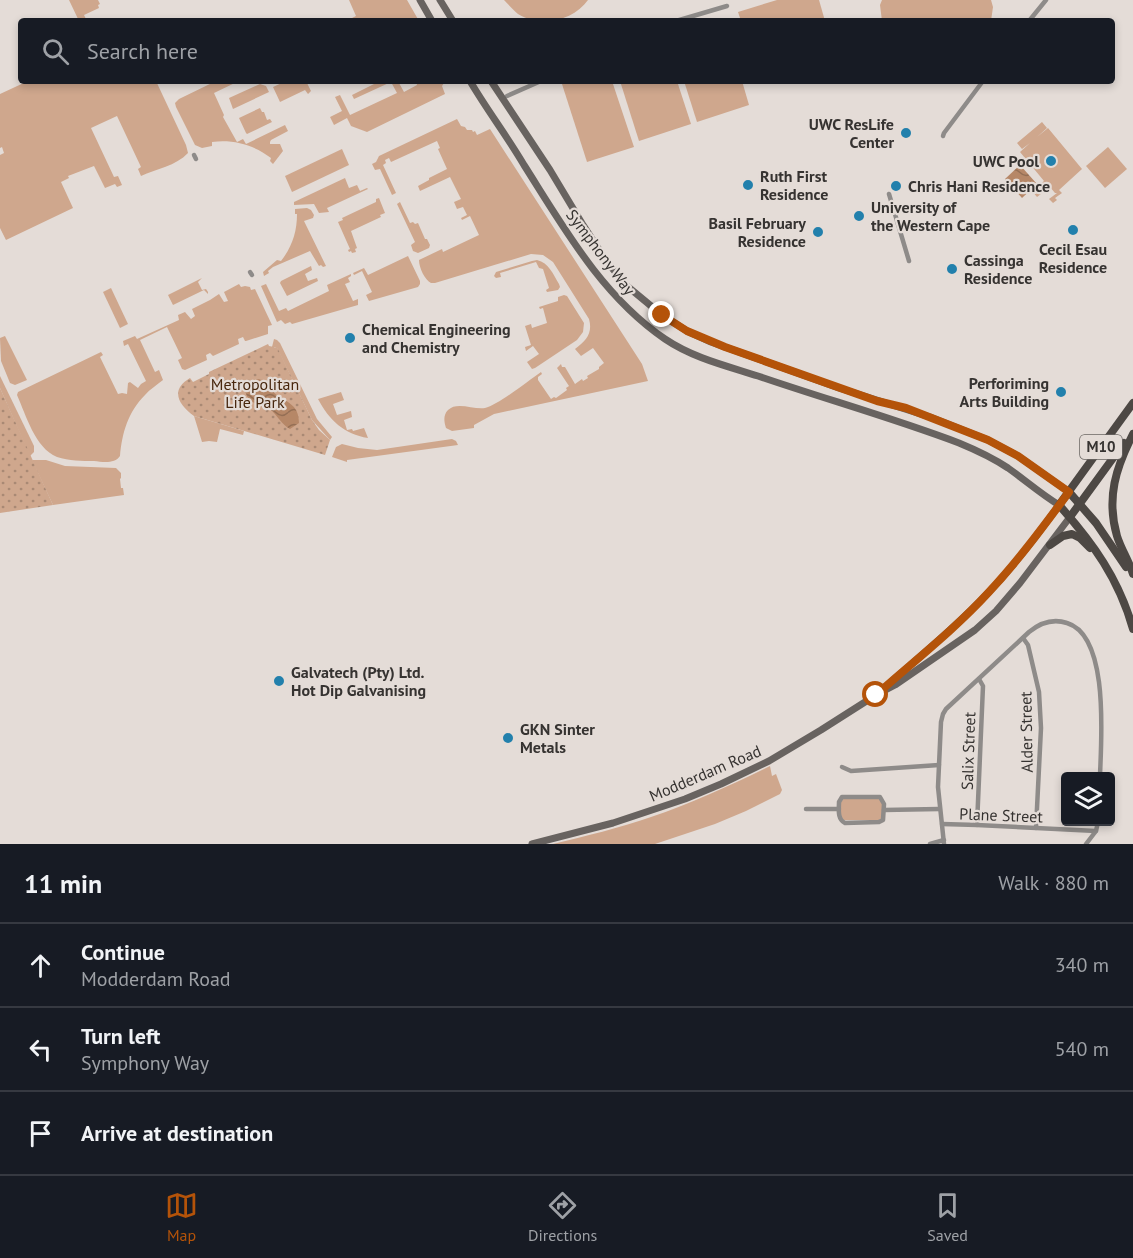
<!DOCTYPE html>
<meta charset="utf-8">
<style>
:root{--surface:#171b24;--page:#242831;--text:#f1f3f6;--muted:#9ea1a6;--line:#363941;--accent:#b45309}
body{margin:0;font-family:"PT Sans",sans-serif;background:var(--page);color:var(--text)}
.controls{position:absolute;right:18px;bottom:18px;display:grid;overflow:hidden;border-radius:6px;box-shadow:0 3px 9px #0003}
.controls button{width:54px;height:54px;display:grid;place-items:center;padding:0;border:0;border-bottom:2px solid var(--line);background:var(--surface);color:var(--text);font:30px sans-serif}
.stop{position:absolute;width:18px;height:18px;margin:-14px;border:4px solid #b45309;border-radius:50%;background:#fff}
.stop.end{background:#b45309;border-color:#fff;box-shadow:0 2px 6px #0008}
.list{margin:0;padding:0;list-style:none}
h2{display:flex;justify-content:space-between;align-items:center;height:78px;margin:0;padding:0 24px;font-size:26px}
h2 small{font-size:20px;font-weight:400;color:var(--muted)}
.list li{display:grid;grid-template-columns:39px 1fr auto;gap:18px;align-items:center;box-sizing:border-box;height:84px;padding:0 24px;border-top:2px solid var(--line)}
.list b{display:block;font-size:22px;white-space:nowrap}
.list p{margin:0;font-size:20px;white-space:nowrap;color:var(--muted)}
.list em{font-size:20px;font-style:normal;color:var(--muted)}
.icon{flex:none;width:33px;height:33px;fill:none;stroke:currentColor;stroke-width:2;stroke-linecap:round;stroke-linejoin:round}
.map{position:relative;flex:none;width:1133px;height:844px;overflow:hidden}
.search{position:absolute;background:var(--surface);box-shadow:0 3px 9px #0003;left:18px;right:18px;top:18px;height:66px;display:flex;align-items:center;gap:15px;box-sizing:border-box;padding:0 21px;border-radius:6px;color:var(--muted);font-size:22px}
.sheet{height:330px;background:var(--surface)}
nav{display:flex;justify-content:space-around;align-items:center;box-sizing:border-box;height:84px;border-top:2px solid var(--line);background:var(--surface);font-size:16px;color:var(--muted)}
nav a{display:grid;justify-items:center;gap:3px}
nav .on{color:var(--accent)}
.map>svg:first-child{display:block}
</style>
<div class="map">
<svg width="1133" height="844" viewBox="0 0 1133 844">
<defs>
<pattern id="park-dots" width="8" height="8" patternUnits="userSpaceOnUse" patternTransform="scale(1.5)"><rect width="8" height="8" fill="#cfa78d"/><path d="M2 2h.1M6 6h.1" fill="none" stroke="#a98974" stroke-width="1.8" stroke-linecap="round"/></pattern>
<pattern id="water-waves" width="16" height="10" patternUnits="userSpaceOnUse" patternTransform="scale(1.5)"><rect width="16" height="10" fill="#b68767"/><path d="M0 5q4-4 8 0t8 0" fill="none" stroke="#956f55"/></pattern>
</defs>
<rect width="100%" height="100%" fill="#e4dcd7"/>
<g fill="#cfa78d">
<polygon points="69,0 98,0 100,4 98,5 99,8 84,15 87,21 79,21"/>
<polygon points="349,0 407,0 419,21 351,21 350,19 356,16"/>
<path d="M 504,0 L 588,0 C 573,21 541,28 518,14 C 513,10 508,4 504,0 Z"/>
<polygon points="777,0 819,0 825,21 741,21 738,12"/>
<polygon points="882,0 991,0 993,7 991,21 882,21 880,5"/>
<path d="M 28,81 L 156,81 L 186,145 L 188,153 C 176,166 156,169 141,176 L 138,169 L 141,167 L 117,116 L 91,128 L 114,177 L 118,176 L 122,185 L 117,187 L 115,184 L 105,188 L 94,166 L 68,176 L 69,178 L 61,182 L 73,208 L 6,240 L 0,228 L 0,155 L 4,153 L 2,147 L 0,148 L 0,94 Z"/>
<path d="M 216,81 L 239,81 L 214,93 L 224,115 L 223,117 L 237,142 L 243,139 L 246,144 L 285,125 L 288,131 L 271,140 L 270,142 L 270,144 L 280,144 L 283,151 L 273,164 L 270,161 L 271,158 C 254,145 233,139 212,142 L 212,146 L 202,148 L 195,145 L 176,107 L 175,103 L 179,99 Z"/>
<polygon points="286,81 306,81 311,91 308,94 305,90 280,102 273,87"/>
<polygon points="380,81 402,81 399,83 404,92 417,85 416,81 443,81 444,83 442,86 445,94 367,132 351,126 347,118 334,125 330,117 342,111 335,97 340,95 350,115 397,93 391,82 354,99 352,95"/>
<polygon points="561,81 612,81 634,147 587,162"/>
<polygon points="620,81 677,81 691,124 639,141"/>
<polygon points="684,81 742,81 749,105 697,122"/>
<polygon points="260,84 266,86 269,92 233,109 229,98"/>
<polygon points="260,108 262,112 264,112 267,120 270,119 272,122 247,134 246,133 239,118"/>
<path d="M 457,119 L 461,126 L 465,127 L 467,130 L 472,130 L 473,132 L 475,131 L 477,135 L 490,129 L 642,364 L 648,381 L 494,414 L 474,425 L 474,428 L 452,431 L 446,428 C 444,422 443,415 448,410 C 457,401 474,410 485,408 C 498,405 528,381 541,372 L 542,374 L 538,377 L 538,380 L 551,399 L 554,397 L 556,398 L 567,390 L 566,388 L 569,386 L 557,368 L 561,364 L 562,367 L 565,367 L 575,384 L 582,379 L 583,381 L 588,378 L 587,376 L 599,369 L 599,367 L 604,363 L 593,348 L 581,356 L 575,349 C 586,341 593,333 589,319 L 553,262 L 543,255 L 531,254 L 435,283 L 431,283 C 425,280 419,268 419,260 L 442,249 L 443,252 L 479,235 L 470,216 L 462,220 L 461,218 L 467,215 L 463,207 L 457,209 L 454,202 L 461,199 L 450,177 L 420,191 L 418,186 L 429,180 L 429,178 L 447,169 L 438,149 L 440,148 L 437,141 L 391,162 L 389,158 L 385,160 L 386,163 L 383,165 L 396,193 L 392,195 L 380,169 L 375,170 L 372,164 L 376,162 L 379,156 Z"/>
<polygon points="1042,122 1047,128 1037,137 1048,128 1082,169 1059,190 1062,193 1055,198 1057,200 1053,203 1049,199 1057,193 1055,193 1050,187 1037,197 1032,191 1044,181 1020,152 1030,143 1022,149 1017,143"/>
<polygon points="1108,147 1127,169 1105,188 1086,166"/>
<polygon points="342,149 349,165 292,192 285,176"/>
<polygon points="345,178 349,188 357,185 360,191 367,188 368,189 327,208 329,212 319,213 314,204 294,205 294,202"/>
<polygon points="379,198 385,213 380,215 381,217 351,231 357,248 355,249 356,252 352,253 351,251 349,252 348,250 350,249 338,222 343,220 342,218 376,202 376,199"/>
<polygon points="400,202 410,223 413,222 415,224 418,223 425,239 427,239 430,245 429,248 418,253 413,251 411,245 415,242 397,204"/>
<path d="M 307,208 L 311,210 L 314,215 L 313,218 L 304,221 L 326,266 L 323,267 L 321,265 L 319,266 L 310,251 L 273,267 L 268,271 L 269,273 L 264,276 L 263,272 L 277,260 L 281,261 C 292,247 297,232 297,214 L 295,214 L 295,209 Z"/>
<polygon points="408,256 420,281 420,284 418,287 369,301 366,295 372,292 362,271 354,275 353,273 364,268 368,275"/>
<path d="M 537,260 C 549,263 553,274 559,284 L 560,287 L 558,290 L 547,292 L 546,290 L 549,288 L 543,269 L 539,268 L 536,262 L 500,273 L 501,277 L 496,278 L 494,276 L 496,272 L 532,261 Z"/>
<polygon points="311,266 312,270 305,274 308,281 317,278 318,281 287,296 280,283 281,281"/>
<polygon points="351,274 351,276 348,278 350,282 345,284 353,301 358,299 358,305 292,324 290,322 285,324 281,320 277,322 261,286 266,284 279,311 286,308 288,311 329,291 327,285"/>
<polygon points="202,278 198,282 202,290 206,289 208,292 208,294 204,290 173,305 168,295"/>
<path d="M 239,284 L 241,287 L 245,286 L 250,287 L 251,290 L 255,289 L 272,325 L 268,326 L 268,334 L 246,341 L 245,341 L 243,337 L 238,339 L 239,344 L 213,356 L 210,353 L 206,355 L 207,360 L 185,370 L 182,369 L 178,360 L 182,358 L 167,327 L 140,340 L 155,372 L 159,370 L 163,380 C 157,385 150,389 145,395 C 128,412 122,433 120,456 C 115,464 103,462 94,461 C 82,461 69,461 57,457 C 35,448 26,415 17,395 L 18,392 L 101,352 L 103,355 L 100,357 L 118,394 L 122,393 L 127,394 L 128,383 L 130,382 L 138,388 L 141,384 L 146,381 L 128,344 L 124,346 L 123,341 L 135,336 L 137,339 L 179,320 L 178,315 L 185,312 L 191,319 L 195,316 L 192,309 L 210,300 L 219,294 L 224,302 L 228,301 L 224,292 Z"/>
<polygon points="111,288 128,324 120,328 103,292"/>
<polygon points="564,295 567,296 584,323 583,332 577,340 535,368 532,369 527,362 539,354 533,346 526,351 525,347 531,345 525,326 531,324 532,328 547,323 543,308 540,309 539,307 558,301 558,297"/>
<polygon points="5,336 27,380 15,385 10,383 1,361 0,338"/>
<polygon points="274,339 277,340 280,343 317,419 332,437 330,440 312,420 277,348 272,347"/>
<polygon points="0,376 34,446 34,452 30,456 0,388"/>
<path d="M 341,392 L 344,400 L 333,404 L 337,415 L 351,411 L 352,417 L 344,420 L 347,430 L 352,429 L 353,431 L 364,428 L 368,438 C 344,434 329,420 318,399 Z"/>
<polygon points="194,416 244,431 243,435 220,429 217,442 209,441 202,442"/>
<polygon points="452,439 456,441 458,445 347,460 347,462 332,457 336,447 342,444 358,448 377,450"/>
<polygon points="32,460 46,460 65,466 116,468 121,473 121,478 120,479 121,488 123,488 124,495 53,505"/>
<path d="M 770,766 L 772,776 L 776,774 L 782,790 L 780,794 L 746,811 L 715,824 L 655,844 L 553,844 C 586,836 619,828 651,817 C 692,803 731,785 770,766 Z"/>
<polygon points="844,798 878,798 882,802 882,818 879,820 844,820 841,818 841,802"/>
</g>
<g fill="url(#park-dots)">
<path d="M 268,344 L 269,346 L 274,347 L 275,348 L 277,347 L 312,420 L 319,430 L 330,440 L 325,455 L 194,416 C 178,404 170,390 190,378 L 193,382 L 209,374 L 209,372 Z"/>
<polygon points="0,388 53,505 0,513"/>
</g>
<g fill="url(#water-waves)">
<polygon points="1020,165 1037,184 1022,198 1005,179"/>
<path d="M 259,379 C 266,382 267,388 273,392 C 286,403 299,403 299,423 L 290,429 C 282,425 277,415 270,409 C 258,400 249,408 245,390 C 248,383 252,381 259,379 Z"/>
</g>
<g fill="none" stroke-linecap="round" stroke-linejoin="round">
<g stroke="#8e8b89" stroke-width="4.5">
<polyline points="676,21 727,6"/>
<polyline points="1029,21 1046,0"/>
<polyline points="507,96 541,81"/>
<polyline points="943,136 944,133 983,81"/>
<polyline points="194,155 196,159"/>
<polyline points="889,194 909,261"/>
<polyline points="250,272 252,275"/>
<polyline points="1023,638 1028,645 1039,692 1041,728 1036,828"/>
<polyline points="842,767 851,771 939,765"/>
<path d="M 842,797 L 880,797 L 884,804 L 883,820 L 879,822 L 845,823 C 837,819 839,809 839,802 Z"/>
<polyline points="806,809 839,809"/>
<polyline points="884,810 939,809"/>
<polyline points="942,824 977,825 1096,831"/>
<polyline points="977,825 983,686 979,679"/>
<polyline points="930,844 944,840"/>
<path d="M 944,844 L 938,787 L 941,722 L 943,714 L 946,709 L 1029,632 C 1040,623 1052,618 1067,623 C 1110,636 1101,741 1100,776"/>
<polyline points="1086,844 1096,831 1098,822"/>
</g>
<g stroke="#686360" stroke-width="7">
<polyline points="420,0 432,21"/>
<polyline points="440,0 453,21"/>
<path d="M 470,81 C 487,110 507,136 524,165 C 564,228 602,296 665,339 C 693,358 727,366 758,376 C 825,399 893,418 959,443 C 976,450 993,458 1008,468 C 1025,480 1041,494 1059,505 C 1037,536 1013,567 986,595 C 952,631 913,662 876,695"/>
<polyline points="491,81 550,170 583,225 607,262 627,286 662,315 687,331 711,342 839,388 930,417 988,440 1018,456 1069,492"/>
<polyline points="532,844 613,823 685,799 721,784 769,761 821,730 876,695 895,685 975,630 996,611 1020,583 1070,517"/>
</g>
<g stroke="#4d4844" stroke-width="8">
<path d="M 1133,403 L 1059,505 C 1093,543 1119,579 1133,629"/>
<path d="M 1133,434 C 1116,467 1106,498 1117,536 C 1121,549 1129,561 1133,574"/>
<polyline points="1069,492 1096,523 1126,567"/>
<polyline points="1070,517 1124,443"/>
<polyline points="1050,545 1063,536 1072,534 1080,538 1090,548"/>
</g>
</g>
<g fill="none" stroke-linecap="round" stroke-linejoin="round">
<path stroke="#b45309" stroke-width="8" d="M 662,315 L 687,331 L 725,347 L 877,401 L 906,408 L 988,440 L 1018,456 L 1069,492 C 1043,527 1018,561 988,593 C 954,630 914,661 876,695"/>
</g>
<g fill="#2280ac" stroke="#e4dcd7" stroke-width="2">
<circle cx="906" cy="133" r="6"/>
<circle cx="1051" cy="161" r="6"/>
<circle cx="748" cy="185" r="6"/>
<circle cx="896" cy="186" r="6"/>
<circle cx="859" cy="216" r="6"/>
<circle cx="1073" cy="230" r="6"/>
<circle cx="818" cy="232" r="6"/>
<circle cx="952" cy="269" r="6"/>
<circle cx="350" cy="338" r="6"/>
<circle cx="1061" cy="392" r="6"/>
<circle cx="279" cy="681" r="6"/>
<circle cx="508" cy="738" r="6"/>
</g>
<g text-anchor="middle" stroke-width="4.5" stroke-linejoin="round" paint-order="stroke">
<rect fill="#e4dcd7" stroke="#6a6663" stroke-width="1.5" x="1080" y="435" width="42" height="24" rx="4.5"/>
<g font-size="15" font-weight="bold" fill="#363331">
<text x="1101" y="452">M10</text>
</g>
<g font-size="16" font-weight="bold" fill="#363331" stroke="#e4dcd7" text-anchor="start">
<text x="894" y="130" text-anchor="end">UWC ResLife<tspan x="894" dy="18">Center</tspan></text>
<text x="1039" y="167" text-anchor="end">UWC Pool</text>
<text x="760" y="182">Ruth First<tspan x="760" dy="18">Residence</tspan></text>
<text x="908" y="192">Chris Hani Residence</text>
<text x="871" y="213">University of<tspan x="871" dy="18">the Western Cape</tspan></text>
<text x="806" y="229" text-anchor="end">Basil February<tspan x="806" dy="18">Residence</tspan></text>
<text x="1073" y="255" text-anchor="middle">Cecil Esau<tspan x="1073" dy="18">Residence</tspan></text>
<text x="964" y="266">Cassinga<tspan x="964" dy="18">Residence</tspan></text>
<text x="362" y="335">Chemical Engineering<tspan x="362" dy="18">and Chemistry</tspan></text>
<text x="1049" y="389" text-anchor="end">Perforiming<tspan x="1049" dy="18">Arts Building</tspan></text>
<text x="291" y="678">Galvatech (Pty) Ltd.<tspan x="291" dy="18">Hot Dip Galvanising</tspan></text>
<text x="520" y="735">GKN Sinter<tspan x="520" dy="18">Metals</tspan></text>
</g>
<g font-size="16" fill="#363331" stroke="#e4dcd7">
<text transform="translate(601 252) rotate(53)" y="6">Symphony Way</text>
<text transform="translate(1026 732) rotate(-91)" y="6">Alder Street</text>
<text transform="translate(968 751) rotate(-88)" y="6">Salix Street</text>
<text transform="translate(705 773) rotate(-23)" y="6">Modderdam Road</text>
<text transform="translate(1001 815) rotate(2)" y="6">Plane Street</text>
</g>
<g font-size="16" fill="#48270e" stroke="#e4dcd7">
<text x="255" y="390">Metropolitan<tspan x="255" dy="18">Life Park</tspan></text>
</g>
</g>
</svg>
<div class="controls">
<button><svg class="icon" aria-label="layers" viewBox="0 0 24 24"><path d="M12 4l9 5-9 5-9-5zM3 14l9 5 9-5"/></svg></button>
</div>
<div class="stop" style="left:876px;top:695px"></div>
<div class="stop end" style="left:662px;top:315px"></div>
<div class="search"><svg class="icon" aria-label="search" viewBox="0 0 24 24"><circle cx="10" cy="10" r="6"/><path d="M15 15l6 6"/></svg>Search here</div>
</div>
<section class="sheet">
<h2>11 min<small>Walk · 880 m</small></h2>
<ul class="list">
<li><svg class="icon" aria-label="ahead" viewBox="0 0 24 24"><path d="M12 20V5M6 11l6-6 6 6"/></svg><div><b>Continue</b><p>Modderdam Road</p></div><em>340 m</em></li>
<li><svg class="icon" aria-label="left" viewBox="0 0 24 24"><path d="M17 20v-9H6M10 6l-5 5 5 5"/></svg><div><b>Turn left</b><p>Symphony Way</p></div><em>540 m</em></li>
<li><svg class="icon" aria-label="arrive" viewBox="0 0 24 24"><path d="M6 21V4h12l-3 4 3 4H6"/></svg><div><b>Arrive at destination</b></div></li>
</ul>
</section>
<nav>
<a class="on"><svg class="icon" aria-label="map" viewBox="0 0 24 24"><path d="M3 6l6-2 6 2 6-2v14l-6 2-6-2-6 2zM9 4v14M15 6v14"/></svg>Map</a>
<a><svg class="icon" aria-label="directions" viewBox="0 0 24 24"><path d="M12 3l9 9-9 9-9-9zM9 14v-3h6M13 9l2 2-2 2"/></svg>Directions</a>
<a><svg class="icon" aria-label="saved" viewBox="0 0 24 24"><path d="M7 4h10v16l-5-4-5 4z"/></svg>Saved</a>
</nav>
